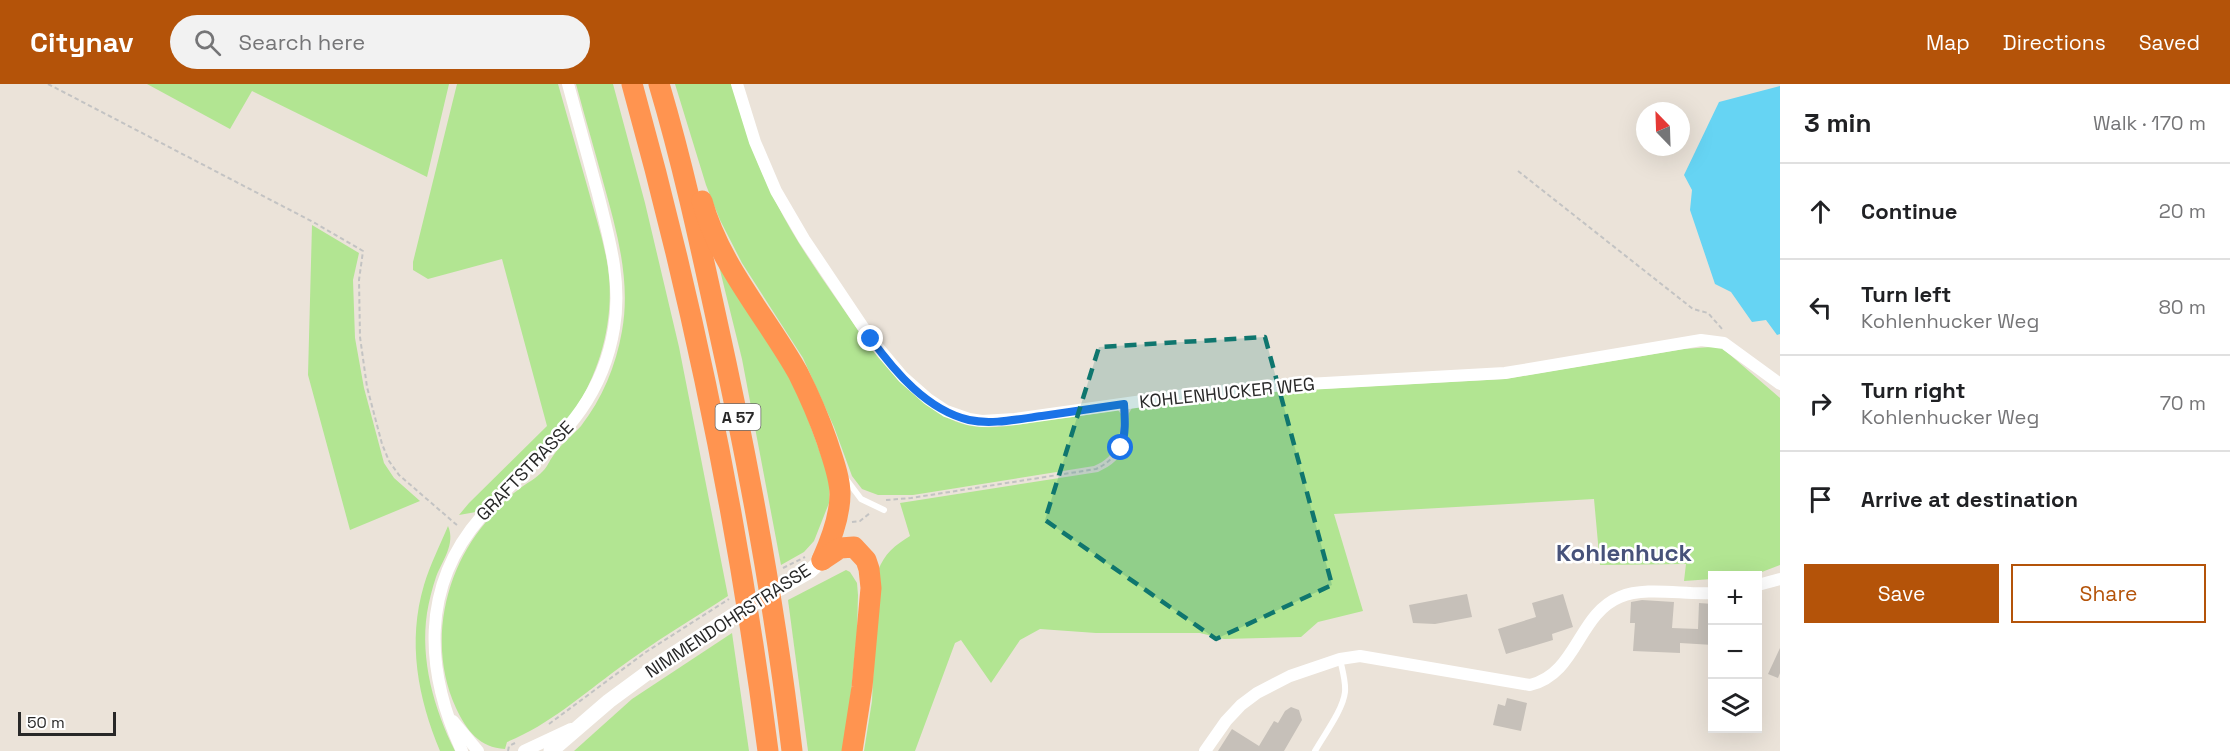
<!DOCTYPE html>
<meta charset="utf-8">
<style>
:root{--surface:#fff;--page:#f2f2f2;--text:#202124;--muted:#757577;--line:#e0e0e0;--accent:#b45309}
body{margin:0;font-family:"Space Grotesk",sans-serif;background:var(--page);color:var(--text)}
.controls{position:absolute;right:18px;bottom:18px;display:grid;overflow:hidden;border-radius:0px;box-shadow:0 6px 24px #0002}
.controls button{width:54px;height:54px;display:grid;place-items:center;padding:0;border:0;border-bottom:2px solid var(--line);background:var(--surface);color:var(--text);font:30px sans-serif}
.compass{position:absolute;left:1636px;top:18px;width:54px;height:54px;border-radius:50%;background:var(--surface);box-shadow:0 6px 24px #0002;rotate:337deg}
.scale{position:absolute;left:18px;bottom:15px;width:98px;box-sizing:border-box;padding-left:6px;border:3px solid #282828;border-top:0;font-size:16px;line-height:21px;white-space:nowrap;color:#282828;-webkit-text-stroke:4px #fff;paint-order:stroke}
.stop{position:absolute;width:18px;height:18px;margin:-14px;border:4px solid #1a73e8;border-radius:50%;background:#fff}
.stop.end{background:#1a73e8;border-color:#fff;box-shadow:0 2px 6px #0008}
.list{margin:0;padding:0;list-style:none}
h2{display:flex;justify-content:space-between;align-items:center;height:78px;margin:0;padding:0 24px;font-size:26px}
h2 small{font-size:20px;font-weight:400;color:var(--muted)}
.list li{display:grid;grid-template-columns:39px 1fr auto;gap:18px;align-items:center;box-sizing:border-box;height:96px;padding:0 24px;border-top:2px solid var(--line)}
.list b{display:block;font-size:22px;white-space:nowrap}
.list p{margin:0;font-size:20px;white-space:nowrap;color:var(--muted)}
.list em{font-size:20px;font-style:normal;color:var(--muted)}
.actions{display:flex;gap:12px;padding:18px 24px}
.actions a{flex:1;padding:14px 0;border:2px solid var(--accent);border-radius:0px;text-align:center;font-size:21px;color:var(--accent)}
.actions .main{background:var(--accent);color:#fff}
.icon{flex:none;width:33px;height:33px;fill:none;stroke:currentColor;stroke-width:2;stroke-linecap:round;stroke-linejoin:round}
.map{position:relative;flex:none;width:1780px;height:667px;overflow:hidden}
header{display:flex;align-items:center;gap:36px;box-sizing:border-box;height:84px;padding:0 30px;background:var(--accent);color:#fff}
header strong{font-size:28px}
nav{display:flex;gap:33px;margin-inline-start:auto;font-size:21px}
.search{width:420px;height:54px;background:var(--page);display:flex;align-items:center;gap:15px;box-sizing:border-box;padding:0 21px;border-radius:33px;color:var(--muted);font-size:22px}
main{display:flex}
aside{flex:1;background:var(--surface)}
.map>svg:first-child{display:block}
</style>
<header>
<strong>Citynav</strong>
<div class="search"><svg class="icon" aria-label="search" viewBox="0 0 24 24"><circle cx="10" cy="10" r="6"/><path d="M15 15l6 6"/></svg>Search here</div>
<nav><a>Map</a><a>Directions</a><a>Saved</a></nav>
</header>
<main>
<div class="map">
<svg width="1780" height="667" viewBox="0 0 1780 667">
<rect width="100%" height="100%" fill="#ebe3d9"/>
<g fill="#b2e592">
<polygon points="147,0 449,0 427,93 252,7 230,45"/>
<path d="M 457,0 L 558,0 C 568,35 578,70 588,105 C 595,131 604,157 608,184 C 615,234 601,286 574,327 C 548,365 508,396 476,428 L 459,431 L 469,419 L 547,342 L 502,175 L 428,195 L 413,186 L 413,178 Z"/>
<path d="M 576,0 L 613,0 L 645,119 L 679,263 L 728,512 C 691,536 654,558 619,584 C 582,611 549,641 507,658 L 505,665 C 480,664 466,646 456,624 C 428,564 443,488 486,438 C 496,427 506,414 518,406 C 526,399 536,395 543,387 C 548,382 549,377 553,372 C 560,361 572,352 581,342 C 602,315 616,282 622,247 C 631,197 617,148 604,101 C 595,67 585,34 576,0 Z"/>
<path d="M 675,0 L 732,0 C 743,41 757,82 777,120 C 801,168 836,213 866,258 C 889,288 925,328 963,340 C 987,347 1016,341 1041,337 C 1066,334 1092,330 1118,326 L 1121,330 C 1121,354 1118,372 1094,382 L 913,411 L 878,411 L 862,405 L 852,392 L 834,343 L 803,274 L 742,179 L 720,136 L 706,101 Z"/>
<polygon points="312,141 359,169 353,196 355,254 364,304 384,379 394,394 420,417 350,446 308,291"/>
<polygon points="715,166 796,302 830,396 829,419 814,457 804,468 781,481 742,275"/>
<path d="M 1711,263 L 1721,263 L 1780,314 L 1780,481 L 1754,491 L 1712,492 L 1712,495 L 1684,497 L 1686,480 L 1600,481 L 1594,415 L 1334,430 L 1363,527 L 1318,538 L 1301,553 L 1224,555 L 1200,549 L 1096,549 L 1040,545 L 1020,556 L 991,599 L 961,556 L 955,559 L 915,667 L 864,667 L 872,617 L 878,487 C 884,470 895,461 910,452 L 900,419 L 1098,388 C 1128,374 1127,359 1129,329 L 1132,324 L 1225,311 L 1284,307 L 1505,295 L 1684,265 Z"/>
<path d="M 448,442 C 456,460 442,477 436,493 C 432,505 429,517 427,529 C 420,576 434,625 455,667 L 440,667 C 418,614 407,558 424,501 C 430,481 440,461 448,442 Z"/>
<polygon points="846,486 850,488 857,499 858,511 857,550 845,667 808,667 788,516"/>
<polygon points="732,549 749,667 574,667 632,615"/>
</g>
<polygon fill="#66d4f3" points="1780,2 1780,250 1777,251 1766,236 1752,238 1731,208 1715,200 1690,126 1692,106 1684,91 1719,18"/>
<g fill="#c6c0b9">
<polygon points="1467,510 1472,533 1435,540 1413,539 1409,521"/>
<polygon points="1563,510 1573,543 1552,550 1553,556 1506,570 1498,545 1536,533 1532,519"/>
<polygon points="1642,516 1674,518 1672,544 1698,545 1699,519 1713,520 1713,561 1680,559 1680,569 1633,567 1635,539 1630,539 1631,518"/>
<polygon points="1780,564 1780,589 1778,594 1768,590"/>
<polygon points="1507,614 1527,619 1521,647 1493,641 1498,620 1505,622"/>
<polygon points="1291,623 1299,626 1302,636 1284,667 1218,667 1232,645 1259,662 1274,637 1278,639 1285,627"/>
</g>
<g fill="none" stroke-linecap="round" stroke-linejoin="round">
<g stroke="#c3c3c3" stroke-width="2" stroke-dasharray="4.5 3" stroke-linecap="butt">
<polyline points="48,0 315,139 363,167 359,196 360,253 367,303 382,360 389,377 399,391 458,442"/>
<polyline points="1518,87 1693,225 1708,229 1723,246"/>
<path d="M 886,416 L 911,414 L 1096,385 C 1119,374 1127,356 1125,331"/>
<polyline points="852,438 860,437 870,429"/>
<polyline points="783,484 805,473"/>
<polyline points="549,640 646,568 729,515"/>
<polyline points="508,667 509,662 515,659"/>
</g>
<g stroke="#fff" stroke-width="6">
<polyline points="846,395 861,415 884,426"/>
<path d="M 1315,667 C 1324,651 1343,626 1345,608 C 1346,597 1342,585 1340,575"/>
</g>
<g stroke="#fff" stroke-width="12">
<polyline points="737,0 755,58 776,107 804,155 871,255 903,293 928,315 946,327 969,335 982,337 1015,335 1178,312 1271,302 1505,289 1701,256 1724,259 1780,300"/>
<polyline points="1758,501 1780,495"/>
<polyline points="453,637 478,667"/>
<path d="M 462,667 C 425,587 420,503 481,433 C 536,369 599,336 614,244 C 622,197 609,154 598,110 C 588,73 578,36 568,0"/>
<polyline points="524,667 571,645"/>
<path d="M 1205,667 L 1226,637 L 1241,621 L 1257,609 L 1290,592 L 1340,575 L 1360,572 L 1530,601 C 1577,590 1578,530 1620,513 C 1646,502 1684,511 1712,509"/>
</g>
<polyline stroke="#fff" stroke-width="15" points="551,667 609,617 666,575 740,527 810,487 822,476"/>
<g stroke="#ff9450" stroke-width="21">
<path d="M 632,0 C 693,218 739,442 768,667"/>
<path d="M 659,0 C 682,77 699,155 716,233 C 748,377 775,521 792,667"/>
<path d="M 702,117 C 720,182 766,232 798,289 C 809,311 819,334 827,357 C 832,373 840,393 840,410 C 840,433 831,456 822,476"/>
<polyline points="822,476 840,464 854,463 866,476 869,485 871,504 862,603 852,667"/>
</g>
</g>
<g fill="none" stroke-linecap="round" stroke-linejoin="round">
<path stroke="#1a73e8" stroke-width="8" d="M 871,255 C 895,288 927,326 969,336 C 992,341 1018,335 1042,332 C 1069,328 1096,324 1124,320 C 1125,335 1126,349 1121,364"/>
</g>
<path fill="#0f766e" fill-opacity="0.2" stroke="#0f766e" stroke-width="4.5" stroke-dasharray="12 8" stroke-linejoin="round" d="M 1265,253 L 1332,501 L 1216,555 L 1045,436 L 1099,263 Z"/>
<g text-anchor="middle" stroke-width="5" stroke-linejoin="round" paint-order="stroke">
<rect fill="#fff" stroke="#686868" stroke-width="1.5" x="715.5" y="320" width="45" height="26" rx="4.5"/>
<g font-size="16" font-weight="bold" fill="#282828">
<text x="738" y="339">A 57</text>
</g>
<g font-size="18" fill="#282828" stroke="#fff">
<text transform="translate(1227 309) rotate(-6)" y="6">KOHLENHUCKER WEG</text>
<text transform="translate(525 387) rotate(-46)" y="6">GRAFTSTRASSE</text>
<text transform="translate(728 537) rotate(-33)" y="6">NIMMENDOHRSTRASSE</text>
</g>
<g font-size="24" font-weight="bold" fill="#47527a" stroke="#fff">
<text x="1624" y="477">Kohlenhuck</text>
</g>
</g>
</svg>
<div class="controls">
<button>+</button>
<button>−</button>
<button><svg class="icon" aria-label="layers" viewBox="0 0 24 24"><path d="M12 4l9 5-9 5-9-5zM3 14l9 5 9-5"/></svg></button>
</div>
<svg class="compass" viewBox="-18 -18 36 36"><path d="M0-13l5 13h-10z" fill="#e53935"/><path d="M0 13l5-13h-10z" fill="#757577"/></svg>
<div class="scale">50 m</div>
<div class="stop" style="left:1121px;top:364px"></div>
<div class="stop end" style="left:871px;top:255px"></div>
</div>
<aside>
<h2>3 min<small>Walk · 170 m</small></h2>
<ul class="list">
<li><svg class="icon" aria-label="ahead" viewBox="0 0 24 24"><path d="M12 20V5M6 11l6-6 6 6"/></svg><div><b>Continue</b></div><em>20 m</em></li>
<li><svg class="icon" aria-label="left" viewBox="0 0 24 24"><path d="M17 20v-9H6M10 6l-5 5 5 5"/></svg><div><b>Turn left</b><p>Kohlenhucker Weg</p></div><em>80 m</em></li>
<li><svg class="icon" aria-label="right" viewBox="0 0 24 24"><path d="M7 20v-9h11M14 6l5 5-5 5"/></svg><div><b>Turn right</b><p>Kohlenhucker Weg</p></div><em>70 m</em></li>
<li><svg class="icon" aria-label="arrive" viewBox="0 0 24 24"><path d="M6 21V4h12l-3 4 3 4H6"/></svg><div><b>Arrive at destination</b></div></li>
</ul>
<div class="actions"><a class="main">Save</a><a>Share</a></div>
</aside>
</main>
